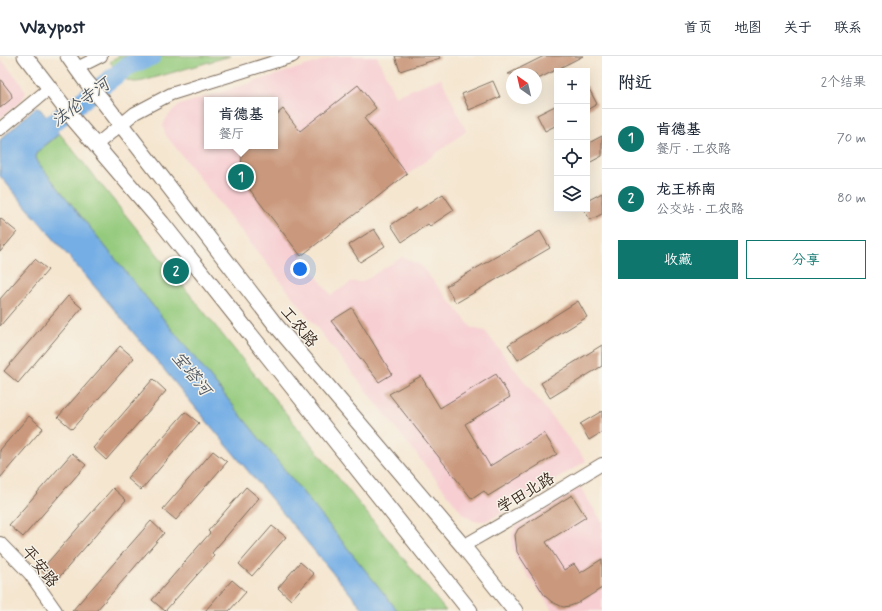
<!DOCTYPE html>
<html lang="zh">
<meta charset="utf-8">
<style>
:root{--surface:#fff;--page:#f2f2f3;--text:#1f2937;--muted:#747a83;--line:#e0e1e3;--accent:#0f766e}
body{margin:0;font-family:Mynerve,"LXGW WenKai TC",sans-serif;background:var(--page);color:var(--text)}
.controls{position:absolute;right:12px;top:12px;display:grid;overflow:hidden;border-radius:0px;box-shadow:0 4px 16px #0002}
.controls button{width:36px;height:36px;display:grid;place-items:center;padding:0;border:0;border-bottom:1px solid var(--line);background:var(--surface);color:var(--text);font:20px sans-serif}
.compass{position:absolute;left:506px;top:12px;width:36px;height:36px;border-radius:50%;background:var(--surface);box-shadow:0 4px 16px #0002;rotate:326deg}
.you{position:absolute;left:300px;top:213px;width:14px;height:14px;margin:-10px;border:3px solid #fff;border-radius:50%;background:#1a73e8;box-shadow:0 0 0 6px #1a73e833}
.badge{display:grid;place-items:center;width:26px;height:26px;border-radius:50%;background:var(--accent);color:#fff;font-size:13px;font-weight:700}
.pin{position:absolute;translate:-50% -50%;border:2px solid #fff;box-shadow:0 1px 4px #0006}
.popup{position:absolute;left:204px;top:41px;width:74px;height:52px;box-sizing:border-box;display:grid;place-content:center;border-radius:0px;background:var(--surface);filter:drop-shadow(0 1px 3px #0005);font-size:13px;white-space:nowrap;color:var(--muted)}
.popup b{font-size:15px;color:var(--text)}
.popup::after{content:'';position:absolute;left:50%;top:100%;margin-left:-8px;border:8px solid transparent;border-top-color:var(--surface)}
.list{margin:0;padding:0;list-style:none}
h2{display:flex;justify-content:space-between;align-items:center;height:52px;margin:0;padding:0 16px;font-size:17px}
h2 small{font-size:13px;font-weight:400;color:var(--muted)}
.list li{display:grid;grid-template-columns:26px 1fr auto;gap:12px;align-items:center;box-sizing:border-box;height:60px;padding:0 16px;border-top:1px solid var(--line)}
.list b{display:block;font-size:15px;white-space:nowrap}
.list p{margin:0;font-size:13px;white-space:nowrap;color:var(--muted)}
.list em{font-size:13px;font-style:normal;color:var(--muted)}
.actions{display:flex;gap:8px;padding:12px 16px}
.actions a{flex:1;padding:9px 0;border:1px solid var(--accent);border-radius:0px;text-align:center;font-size:14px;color:var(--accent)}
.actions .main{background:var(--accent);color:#fff}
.icon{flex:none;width:22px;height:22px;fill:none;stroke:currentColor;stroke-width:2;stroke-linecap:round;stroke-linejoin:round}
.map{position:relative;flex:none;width:602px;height:555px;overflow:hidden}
header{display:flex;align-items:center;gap:24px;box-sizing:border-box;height:56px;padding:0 20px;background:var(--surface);border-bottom:1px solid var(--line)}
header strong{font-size:19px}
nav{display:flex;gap:22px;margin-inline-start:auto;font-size:14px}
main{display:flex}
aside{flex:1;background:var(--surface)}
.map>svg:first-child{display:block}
</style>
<header>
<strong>Waypost</strong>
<nav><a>首页</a><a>地图</a><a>关于</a><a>联系</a></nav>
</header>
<main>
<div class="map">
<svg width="602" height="555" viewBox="0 0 602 555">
<rect width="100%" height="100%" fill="#f7f3e8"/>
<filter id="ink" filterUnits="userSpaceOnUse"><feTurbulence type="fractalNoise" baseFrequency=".025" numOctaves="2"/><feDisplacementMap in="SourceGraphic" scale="8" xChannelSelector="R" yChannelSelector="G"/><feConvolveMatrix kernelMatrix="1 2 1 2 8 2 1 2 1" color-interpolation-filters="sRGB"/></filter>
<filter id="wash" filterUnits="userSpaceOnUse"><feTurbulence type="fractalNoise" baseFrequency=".012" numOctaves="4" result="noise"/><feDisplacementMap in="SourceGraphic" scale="16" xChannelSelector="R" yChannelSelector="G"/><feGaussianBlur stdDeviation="0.9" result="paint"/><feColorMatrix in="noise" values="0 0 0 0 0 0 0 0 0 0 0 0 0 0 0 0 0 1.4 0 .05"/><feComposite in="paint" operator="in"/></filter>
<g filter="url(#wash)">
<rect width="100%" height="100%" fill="#f5e6d0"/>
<g fill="#f7cfd3" fill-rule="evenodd">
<path d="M 337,0 L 377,0 L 395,40 L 441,22 L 466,75 L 376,142 L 319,162 L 331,177 L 301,200 L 331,239 L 352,226 L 362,226 L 402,201 L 420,209 L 472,272 L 485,275 L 586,405 L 497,460 L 485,465 L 474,465 L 464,459 L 165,78 L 163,70 L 166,63 L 173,54 L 180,49 ZM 207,44 L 275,44 L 275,90 L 207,90 Z"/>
<polygon points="0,2 20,26 26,37 21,45 0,62"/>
<polygon points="580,431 602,466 602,555 553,555 516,503 512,490 512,479 516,470"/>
</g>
<g fill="#94ca7d" stroke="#687a4e">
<polygon points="118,0 134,0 114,11 110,6"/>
<path d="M 158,0 L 230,0 L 143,25 C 133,27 129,26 121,20 Z"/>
<polygon points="60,78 446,555 398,555 39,108 36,102 37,96"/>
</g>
<g fill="#74aee5" stroke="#586c82">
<polygon points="134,0 158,0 121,20 114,11"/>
<polygon points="36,51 41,54 59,78 37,96 36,102 39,108 398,555 365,555 331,515 112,251 0,120 0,84"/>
</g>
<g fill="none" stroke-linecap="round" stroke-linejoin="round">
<polyline stroke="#74aee5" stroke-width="19" points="33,84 38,78 128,10 152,0"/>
</g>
<g id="blocks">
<g fill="#ca997d">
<polygon points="395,0 439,0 440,2 400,15"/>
<polygon points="544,0 583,0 536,24 536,18 508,18"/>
<polygon points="0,23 11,37 12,41 10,44 0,52"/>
<polygon points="493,25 500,41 469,54 462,38"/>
<polygon points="358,29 376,52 364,62 407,118 301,200 240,121 243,90 275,90 275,60 283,53 300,75"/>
<polygon points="587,29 597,48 587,54"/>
<polygon points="557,49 557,69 545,75 537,59"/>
<polygon points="602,80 602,100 587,108 587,88"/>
<polygon points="602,137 602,158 590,164 584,153 587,153 587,145"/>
<polygon points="443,138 454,154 430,170 428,168 402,186 391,169 417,152 419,154"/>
<polygon points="0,162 17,176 0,196"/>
<polygon points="374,173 385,190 360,206 349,189"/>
<polygon points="540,175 550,192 456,247 446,230"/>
<polygon points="35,203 48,214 0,270 0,243"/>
<polygon points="68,240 82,252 18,327 4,315"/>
<polygon points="578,245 587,261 518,304 508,289"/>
<polygon points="352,252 392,318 379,326 331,265"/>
<polygon points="602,289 602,310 550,342 541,327"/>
<polygon points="120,290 134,302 72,373 58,361"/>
<polygon points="496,318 510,341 465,368 490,410 544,377 557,398 488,440 484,435 472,443 389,338 421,320 440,352"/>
<polygon points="153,323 166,335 106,404 93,392"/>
<polygon points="602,355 602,376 589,384 580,368"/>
<polygon points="185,356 199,367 141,434 127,422"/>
<polygon points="29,360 43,372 0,422 0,394"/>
<polygon points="213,395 227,406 176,464 163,453"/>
<polygon points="72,397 86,409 23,481 9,469"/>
<polygon points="246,431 259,442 212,497 214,500 165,555 152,544 210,477 208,475"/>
<polygon points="113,432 126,444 55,526 41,514"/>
<polygon points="572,439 586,461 546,486 564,514 574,508 580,517 602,503 602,532 578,547 570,550 563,551 552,546 545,540 517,496 515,479 518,473"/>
<polygon points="151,465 164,477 127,520 96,555 72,555"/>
<polygon points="272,470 286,481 252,520 239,508"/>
<polygon points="300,506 314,518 291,544 278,532"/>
<polygon points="232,524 246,536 229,555 205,555"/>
</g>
</g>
</g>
<g filter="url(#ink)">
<use href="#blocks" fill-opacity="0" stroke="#7c6c5c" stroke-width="1"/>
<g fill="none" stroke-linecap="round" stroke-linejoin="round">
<defs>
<g id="minor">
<polyline points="77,12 101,0"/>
<polyline points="0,73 50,32"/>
<polyline points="96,89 135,57 171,38 293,0"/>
<polyline points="0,487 30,518 56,555"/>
<polyline points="463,490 536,448 602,408"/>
</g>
<g id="major">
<polyline points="25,0 75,65 162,167 470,555"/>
<polyline points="68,0 85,24 102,44 275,268 463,490 515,555"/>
</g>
</defs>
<use href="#minor" stroke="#7c6c5c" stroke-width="14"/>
<use href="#major" stroke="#7c6c5c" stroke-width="17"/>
<use href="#minor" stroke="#fff" stroke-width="12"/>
<use href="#major" stroke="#fff" stroke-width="15"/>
</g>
</g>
<g text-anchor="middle" stroke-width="3" stroke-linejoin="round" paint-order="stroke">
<g font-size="16" fill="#3b2a1e" stroke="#f7f3e8">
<text transform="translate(300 270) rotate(50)" y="6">工农路</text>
<text transform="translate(525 436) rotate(-31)" y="6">学田北路</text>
<text transform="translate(41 510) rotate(51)" y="6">平安路</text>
</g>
<g font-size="17" font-style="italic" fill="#4f5864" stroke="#f7f3e8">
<text transform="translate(80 46) rotate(-37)" y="6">法伦寺河</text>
<text transform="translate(192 317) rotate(51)" y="6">宝塔河</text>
</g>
</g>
</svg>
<div class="controls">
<button>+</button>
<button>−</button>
<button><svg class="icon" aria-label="locate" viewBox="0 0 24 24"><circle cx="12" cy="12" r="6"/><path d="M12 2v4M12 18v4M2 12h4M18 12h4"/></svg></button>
<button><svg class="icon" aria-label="layers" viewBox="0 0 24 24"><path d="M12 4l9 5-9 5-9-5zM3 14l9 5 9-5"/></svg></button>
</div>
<svg class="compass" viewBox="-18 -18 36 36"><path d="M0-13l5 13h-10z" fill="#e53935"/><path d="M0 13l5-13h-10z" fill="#747a83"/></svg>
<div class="you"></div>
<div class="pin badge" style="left:241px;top:121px">1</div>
<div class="popup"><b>肯德基</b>餐厅</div>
<div class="pin badge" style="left:176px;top:215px">2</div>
</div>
<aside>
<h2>附近<small>2个结果</small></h2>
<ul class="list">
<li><span class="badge">1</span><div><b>肯德基</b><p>餐厅 · 工农路</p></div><em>70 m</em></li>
<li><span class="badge">2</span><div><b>龙王桥南</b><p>公交站 · 工农路</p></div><em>80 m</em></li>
</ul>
<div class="actions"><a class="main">收藏</a><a>分享</a></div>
</aside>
</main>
